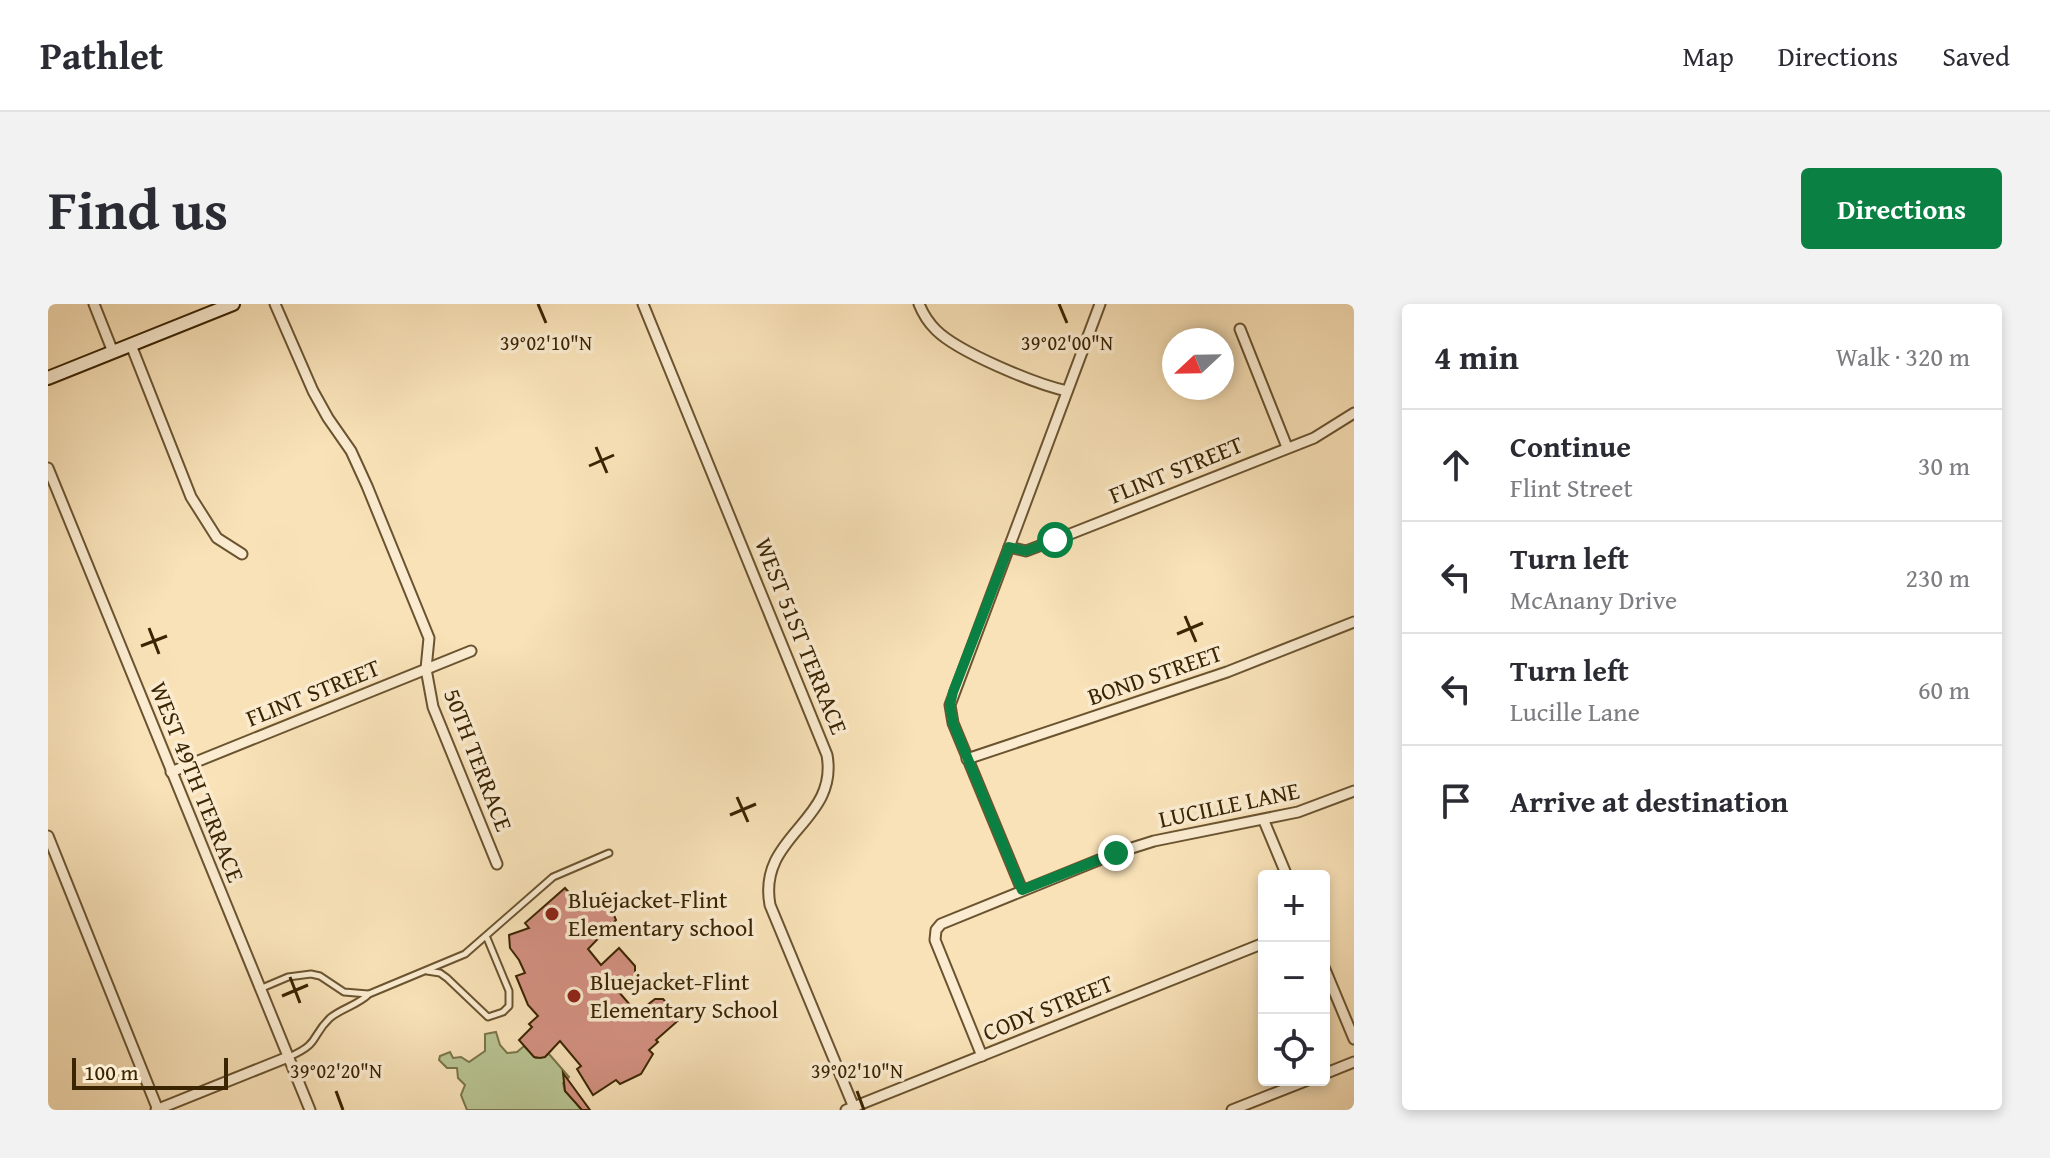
<!DOCTYPE html>
<meta charset="utf-8">
<style>
:root{--surface:#fff;--page:#f2f2f3;--text:#2b2b33;--muted:#7c7c81;--line:#e1e1e2;--accent:#0b8043}
body{margin:0;font-family:"Gentium Book Plus",serif;background:var(--page);color:var(--text)}
.controls{position:absolute;right:24px;bottom:24px;display:grid;overflow:hidden;border-radius:8px;box-shadow:0 4px 12px #0003}
.controls button{width:72px;height:72px;display:grid;place-items:center;padding:0;border:0;border-bottom:2px solid var(--line);background:var(--surface);color:var(--text);font:40px sans-serif}
.compass{position:absolute;left:1114px;top:24px;width:72px;height:72px;border-radius:50%;background:var(--surface);box-shadow:0 4px 12px #0003;rotate:248deg}
.scale{position:absolute;left:24px;bottom:20px;width:156px;box-sizing:border-box;padding-left:8px;border:4px solid #3a2402;border-top:0;font-size:22px;line-height:28px;white-space:nowrap;color:#3a2402;-webkit-text-stroke:6px #fbecd1;paint-order:stroke}
.stop{position:absolute;width:24px;height:24px;margin:-18px;border:6px solid #0b8043;border-radius:50%;background:#fff}
.stop.end{background:#0b8043;border-color:#fff;box-shadow:0 2px 8px #0008}
.list{margin:0;padding:0;list-style:none}
h2{display:flex;justify-content:space-between;align-items:center;height:104px;margin:0;padding:0 32px;font-size:34px}
h2 small{font-size:26px;font-weight:400;color:var(--muted)}
.list li{display:grid;grid-template-columns:52px 1fr auto;gap:24px;align-items:center;box-sizing:border-box;height:112px;padding:0 32px;border-top:2px solid var(--line)}
.list b{display:block;font-size:30px;white-space:nowrap}
.list p{margin:0;font-size:26px;white-space:nowrap;color:var(--muted)}
.list em{font-size:26px;font-style:normal;color:var(--muted)}
.icon{flex:none;width:44px;height:44px;fill:none;stroke:currentColor;stroke-width:2;stroke-linecap:round;stroke-linejoin:round}
.map{position:relative;flex:none;width:1306px;height:806px;overflow:hidden;border-radius:8px}
header{display:flex;align-items:center;gap:48px;box-sizing:border-box;height:112px;padding:0 40px;background:var(--surface);border-bottom:2px solid var(--line)}
header strong{font-size:38px}
nav{display:flex;gap:44px;margin-inline-start:auto;font-size:28px}
.intro{display:flex;align-items:center;justify-content:space-between;box-sizing:border-box;height:192px;padding:0 48px}
h1{margin:0;font-size:56px}
.button{padding:20px 36px;border-radius:8px;background:var(--accent);color:#fff;font-size:28px;font-weight:700}
main{display:flex;gap:48px;padding:0 48px}
aside{flex:1;background:var(--surface);border-radius:8px;box-shadow:0 4px 12px #0003}
.map>svg:first-child{display:block}
</style>
<header>
<strong>Pathlet</strong>
<nav><a>Map</a><a>Directions</a><a>Saved</a></nav>
</header>
<div class="intro"><h1>Find us</h1><a class="button">Directions</a></div>
<main>
<div class="map">
<svg width="1306" height="806" viewBox="0 0 1306 806">
<rect width="100%" height="100%" fill="#f9e2b8"/>
<filter id="stains"><feTurbulence type="fractalNoise" baseFrequency=".0025" numOctaves="4"/><feColorMatrix values="0 0 0 0 .2 0 0 0 0 .09 0 0 0 0 .02 0 0 0 .5 -.17"/></filter>
<radialGradient id="worn" r=".72"><stop offset=".6" stop-color="#630" stop-opacity="0"/><stop offset="1" stop-color="#630" stop-opacity=".3"/></radialGradient>
<polygon fill="#b9c493" stroke="#7a744a" stroke-width="2" points="448,728 452,741 459,749 469,748 476,742 488,754 501,750 521,773 515,779 517,787 522,790 533,806 419,806 413,791 417,781 410,774 409,764 399,764 391,756 392,752 402,748 405,754 413,753 421,758 437,747 437,730"/>
<g fill="#d39081" stroke="#3a2402" stroke-width="2">
<polygon points="517,584 532,601 557,589 568,616 540,645 553,661 571,644 587,662 587,673 570,687 589,709 607,695 615,695 633,714 608,736 610,738 601,746 605,750 593,770 572,780 568,776 545,791 529,765 533,762 512,737 497,753 492,754 486,753 471,736 484,723 481,720 490,712 480,701 468,672 477,669 471,656 462,644 461,631 481,624 477,619"/>
<polygon points="515,769 542,806 534,806 517,787"/>
</g>
<g fill="none" stroke-linecap="round" stroke-linejoin="round">
<defs>
<g id="service">
<polyline points="379,667 392,669 399,674 440,713 455,708 461,702 461,687 439,634"/>
<polyline points="214,684 240,673 263,670 272,672 296,688 320,690"/>
<path d="M 241,753 C 273,739 262,733 282,714 C 294,704 310,701 321,690 L 417,650 L 505,573 L 561,549"/>
</g>
<g id="minor">
<polyline points="46,0 65,48"/>
<polyline points="227,0 265,87 280,114 303,147 319,182 381,334 378,365 385,403 449,560"/>
<path d="M 595,0 L 779,451 C 791,518 709,531 722,601 L 807,806"/>
<path d="M 871,0 C 875,10 881,19 888,26 C 910,48 987,80 1019,87"/>
<polyline points="1192,25 1239,143"/>
<polyline points="83,41 143,193 169,234 194,250"/>
<polyline points="0,164 262,806"/>
<polyline points="961,243 978,247 1007,236 1266,134 1306,109"/>
<polyline points="919,455 1179,368 1306,318"/>
<polyline points="123,468 423,347"/>
<polyline points="1216,517 1239,572"/>
<polyline points="0,532 110,806"/>
<polyline points="974,586 905,419 902,401 1052,0"/>
<polyline points="1276,663 1306,735"/>
<polyline points="934,752 887,636 888,626 893,620 1068,549 1106,537 1250,508 1306,487"/>
<polyline points="1276,770 1306,758"/>
<polyline points="108,806 240,753"/>
<polyline points="798,806 1216,639"/>
<polyline points="1184,806 1260,776"/>
</g>
<polyline id="secondary" points="0,74 185,0"/>
</defs>
<use href="#service" stroke="#6a5430" stroke-width="9"/>
<use href="#minor" stroke="#6a5430" stroke-width="13"/>
<use href="#secondary" stroke="#3a2402" stroke-width="16"/>
<use href="#service" stroke="#fbecd1" stroke-width="5"/>
<use href="#minor" stroke="#fbecd1" stroke-width="9"/>
<use href="#secondary" stroke="#fbecd1" stroke-width="12"/>
</g>
<g fill="none" stroke-linecap="round" stroke-linejoin="round">
<polyline stroke="#0b8043" stroke-width="10" points="1007,236 978,247 961,243 905,388 902,401 905,419 974,586 1068,549"/>
</g>
<path fill="none" stroke="#3a2402" stroke-width="3" d="M 490,0 L 498,19M 1011,0 L 1019,19M 548,143 L 559,169M 541,162 L 566,151M 1137,312 L 1148,338M 101,324 L 111,350M 1129,330 L 1155,319M 93,342 L 119,332M 689,493 L 700,518M 682,511 L 708,500M 242,673 L 252,699M 234,692 L 260,681M 288,787 L 295,806M 809,787 L 816,806"/>
<g fill="#8f2418" stroke="#fbecd1" stroke-width="3">
<circle cx="504" cy="610" r="8"/>
<circle cx="526" cy="692" r="8"/>
</g>
<g text-anchor="middle" stroke-width="7" stroke-linejoin="round" paint-order="stroke">
<g font-size="24" fill="#3a2402" stroke="#fbecd1">
<text transform="translate(1128 166) rotate(-22)" y="8">FLINT STREET</text>
<text transform="translate(753 332) rotate(68)" y="8">WEST 51ST TERRACE</text>
<text transform="translate(1107 371) rotate(-19)" y="8">BOND STREET</text>
<text transform="translate(265 389) rotate(-22)" y="8">FLINT STREET</text>
<text transform="translate(430 456) rotate(69)" y="8">50TH TERRACE</text>
<text transform="translate(149 478) rotate(68)" y="8">WEST 49TH TERRACE</text>
<text transform="translate(1181 501) rotate(-12)" y="8">LUCILLE LANE</text>
<text transform="translate(1000 704) rotate(-22)" y="8">CODY STREET</text>
</g>
<g font-size="24" fill="#3a2402" stroke="#fbecd1" text-anchor="start">
<text x="520" y="604">Bluejacket-Flint<tspan x="520" dy="28">Elementary school</tspan></text>
<text x="542" y="686">Bluejacket-Flint<tspan x="542" dy="28">Elementary School</tspan></text>
</g>
</g>
<g font-size="20" text-anchor="middle" fill="#3a2402" stroke="#fbecd1" stroke-width="7" stroke-linejoin="round" paint-order="stroke">
<text x="498" y="46">39°02'10"N</text>
<text x="1019" y="46">39°02'00"N</text>
<text x="288" y="774">39°02'20"N</text>
<text x="809" y="774">39°02'10"N</text>
</g>
<rect width="100%" height="100%" filter="url(#stains)"/>
<rect width="100%" height="100%" fill="url(#worn)"/>
</svg>
<div class="controls">
<button>+</button>
<button>−</button>
<button><svg class="icon" aria-label="locate" viewBox="0 0 24 24"><circle cx="12" cy="12" r="6"/><path d="M12 2v4M12 18v4M2 12h4M18 12h4"/></svg></button>
</div>
<svg class="compass" viewBox="-18 -18 36 36"><path d="M0-13l5 13h-10z" fill="#e53935"/><path d="M0 13l5-13h-10z" fill="#7c7c81"/></svg>
<div class="scale">100 m</div>
<div class="stop" style="left:1007px;top:236px"></div>
<div class="stop end" style="left:1068px;top:549px"></div>
</div>
<aside>
<h2>4 min<small>Walk · 320 m</small></h2>
<ul class="list">
<li><svg class="icon" aria-label="ahead" viewBox="0 0 24 24"><path d="M12 20V5M6 11l6-6 6 6"/></svg><div><b>Continue</b><p>Flint Street</p></div><em>30 m</em></li>
<li><svg class="icon" aria-label="left" viewBox="0 0 24 24"><path d="M17 20v-9H6M10 6l-5 5 5 5"/></svg><div><b>Turn left</b><p>McAnany Drive</p></div><em>230 m</em></li>
<li><svg class="icon" aria-label="left" viewBox="0 0 24 24"><path d="M17 20v-9H6M10 6l-5 5 5 5"/></svg><div><b>Turn left</b><p>Lucille Lane</p></div><em>60 m</em></li>
<li><svg class="icon" aria-label="arrive" viewBox="0 0 24 24"><path d="M6 21V4h12l-3 4 3 4H6"/></svg><div><b>Arrive at destination</b></div></li>
</ul>
</aside>
</main>
